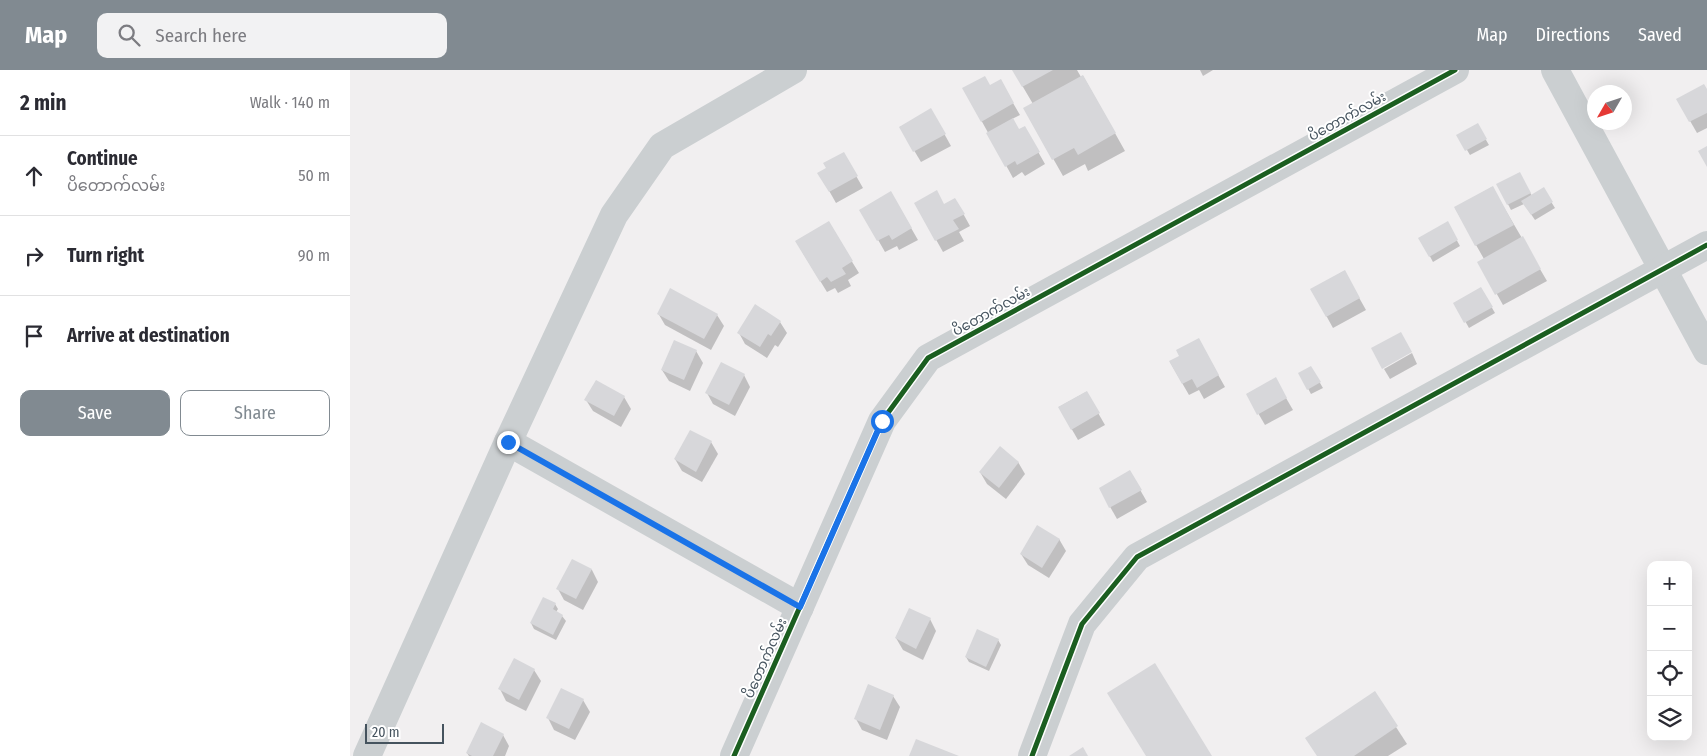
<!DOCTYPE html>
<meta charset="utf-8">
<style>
:root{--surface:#fff;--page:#f2f2f3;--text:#2b2b33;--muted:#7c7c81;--line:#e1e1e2;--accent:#818a91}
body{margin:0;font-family:"Fira Sans Condensed","Noto Sans Myanmar",sans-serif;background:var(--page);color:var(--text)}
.controls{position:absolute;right:15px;bottom:15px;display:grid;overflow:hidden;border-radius:10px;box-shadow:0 5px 20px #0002}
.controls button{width:45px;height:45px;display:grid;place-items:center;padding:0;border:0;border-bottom:1px solid var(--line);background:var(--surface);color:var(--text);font:25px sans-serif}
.compass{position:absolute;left:1237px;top:15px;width:45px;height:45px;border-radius:50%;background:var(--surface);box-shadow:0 5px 20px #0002;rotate:231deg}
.scale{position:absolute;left:15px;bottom:12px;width:79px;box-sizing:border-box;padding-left:5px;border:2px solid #45535e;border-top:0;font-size:14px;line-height:18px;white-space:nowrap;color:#45535e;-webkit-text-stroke:4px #fff;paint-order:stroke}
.stop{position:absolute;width:15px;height:15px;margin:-11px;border:4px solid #1a73e8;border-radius:50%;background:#fff}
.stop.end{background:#1a73e8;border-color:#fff;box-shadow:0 1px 5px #0008}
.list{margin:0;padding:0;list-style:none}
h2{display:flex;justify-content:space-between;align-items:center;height:65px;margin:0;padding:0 20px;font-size:21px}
h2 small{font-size:16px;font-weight:400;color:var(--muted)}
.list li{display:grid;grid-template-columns:32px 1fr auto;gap:15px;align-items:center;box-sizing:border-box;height:80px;padding:0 20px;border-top:1px solid var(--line)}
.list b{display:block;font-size:19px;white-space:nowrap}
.list p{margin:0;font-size:16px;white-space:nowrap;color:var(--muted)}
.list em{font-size:16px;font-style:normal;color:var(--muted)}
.actions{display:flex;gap:10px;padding:15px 20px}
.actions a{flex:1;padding:11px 0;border:1px solid var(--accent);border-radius:10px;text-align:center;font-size:18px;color:var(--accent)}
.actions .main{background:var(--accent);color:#fff}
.icon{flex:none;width:28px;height:28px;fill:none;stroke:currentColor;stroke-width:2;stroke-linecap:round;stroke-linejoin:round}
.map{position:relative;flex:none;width:1357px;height:686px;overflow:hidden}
header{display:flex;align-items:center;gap:30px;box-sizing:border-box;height:70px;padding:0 25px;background:var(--accent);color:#fff}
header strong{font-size:24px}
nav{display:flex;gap:28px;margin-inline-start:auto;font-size:18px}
.search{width:350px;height:45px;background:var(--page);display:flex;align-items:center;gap:12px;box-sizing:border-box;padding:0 18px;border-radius:10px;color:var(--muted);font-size:19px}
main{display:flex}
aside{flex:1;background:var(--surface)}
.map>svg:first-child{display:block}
</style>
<header>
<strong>Map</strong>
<div class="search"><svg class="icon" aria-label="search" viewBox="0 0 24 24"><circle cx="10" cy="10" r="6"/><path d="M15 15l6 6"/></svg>Search here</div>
<nav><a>Map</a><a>Directions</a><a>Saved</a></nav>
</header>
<main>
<aside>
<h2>2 min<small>Walk · 140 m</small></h2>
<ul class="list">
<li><svg class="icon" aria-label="ahead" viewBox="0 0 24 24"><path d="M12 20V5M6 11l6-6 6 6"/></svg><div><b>Continue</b><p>ပိတောက်လမ်း</p></div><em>50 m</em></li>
<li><svg class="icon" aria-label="right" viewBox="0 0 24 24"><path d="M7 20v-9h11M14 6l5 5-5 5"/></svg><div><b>Turn right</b></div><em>90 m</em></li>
<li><svg class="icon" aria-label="arrive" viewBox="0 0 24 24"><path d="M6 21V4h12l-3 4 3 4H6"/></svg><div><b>Arrive at destination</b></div></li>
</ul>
<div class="actions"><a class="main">Save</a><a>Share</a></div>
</aside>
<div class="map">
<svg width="1357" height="686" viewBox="0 0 1357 686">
<rect width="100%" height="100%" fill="#f1eff0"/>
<g fill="#0003">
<polygon points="663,0 727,0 731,7 733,6 775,81 738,101 735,94 713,106 675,39 683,34"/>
<polygon points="850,0 863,0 853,6"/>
<polygon points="650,11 670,45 662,49 669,60 674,57 695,94 675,106 672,102 663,108 614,19 640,17"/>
<polygon points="1357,21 1357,58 1347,63 1328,30"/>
<polygon points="581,40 601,76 571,92 550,57"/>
<polygon points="1127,55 1139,75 1120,85 1108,65"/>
<polygon points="493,83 513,118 486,133 469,103 478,99"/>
<polygon points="1169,103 1182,126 1193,119 1205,138 1185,150 1174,134 1161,140 1148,115"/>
<polygon points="1142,117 1197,211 1153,235 1129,192 1134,189 1105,138"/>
<polygon points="541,123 568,170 549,180 547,176 535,182 511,140"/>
<polygon points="605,129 620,156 609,162 614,171 593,182 566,134 594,135"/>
<polygon points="478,153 509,203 498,210 501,216 488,223 485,218 477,222 453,183"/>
<polygon points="1097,153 1110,176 1083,192 1070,168"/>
<polygon points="994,201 1016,240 983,258 962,220"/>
<polygon points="1131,219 1145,243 1119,258 1105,233"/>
<polygon points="308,243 367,245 374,256 361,280 315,255"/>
<polygon points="430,252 437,263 428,277 425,275 417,288 395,274 389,263"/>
<polygon points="848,269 875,317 854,329 849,320 839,325 820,292 831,286"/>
<polygon points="346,281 353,293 340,321 319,311 312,300"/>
<polygon points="1062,283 1067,294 1040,309 1034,299"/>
<polygon points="961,298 973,318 961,324 950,304"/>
<polygon points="394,305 400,317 385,346 363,334 357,323"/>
<polygon points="925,309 943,340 915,355 897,324"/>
<polygon points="736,322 755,355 728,370 709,337"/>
<polygon points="274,327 281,339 271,357 243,341 236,330"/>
<polygon points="361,372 368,384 352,412 332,401 325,389"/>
<polygon points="668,392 675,404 656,429 637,414 630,402"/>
<polygon points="780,402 797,432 767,449 750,419"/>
<polygon points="709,469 716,481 699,508 678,495 671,484"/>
<polygon points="223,491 242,500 248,512 233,540 214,530 208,519"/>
<polygon points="205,534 208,539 206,542 212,546 216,551 206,570 184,559 181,553"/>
<polygon points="580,549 586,561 573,590 553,580 546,568"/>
<polygon points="648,570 651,575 639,601 619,592 616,587"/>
<polygon points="184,600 191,611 176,641 156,631 150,619"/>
<polygon points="1024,623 1057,674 1038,686 967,686"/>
<polygon points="543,626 550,637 537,670 512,660 506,649"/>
<polygon points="233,630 240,642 225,670 204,660 198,648"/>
<polygon points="153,665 159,676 155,686 119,686 117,683"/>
</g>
<g fill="#d7d7da">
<polygon points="662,0 703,0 672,17"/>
<polygon points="733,5 766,63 728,85 724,78 702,90 673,38"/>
<polygon points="635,6 640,15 651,9 664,33 631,52 612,18"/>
<polygon points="1354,14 1357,19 1357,43 1339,52 1326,29"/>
<polygon points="581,38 596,64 563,82 549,57"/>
<polygon points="663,48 669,59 675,56 690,82 667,95 665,91 655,97 636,63"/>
<polygon points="1128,53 1137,69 1115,81 1106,65"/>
<polygon points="1357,76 1357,97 1348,81"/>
<polygon points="494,82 508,106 479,122 467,103 476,98 473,93"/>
<polygon points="1170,102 1181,123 1157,135 1146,114"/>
<polygon points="1143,116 1164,155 1125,176 1104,137"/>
<polygon points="1194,117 1203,132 1181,145 1171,131"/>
<polygon points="587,120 594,134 605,128 615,144 603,150 609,159 585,171 564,133"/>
<polygon points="541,121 562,158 542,170 539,165 527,171 509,140"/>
<polygon points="479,151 503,191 492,198 496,204 481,212 477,207 470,212 445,171"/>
<polygon points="1098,151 1108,170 1079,187 1068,168"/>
<polygon points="1173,166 1191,199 1145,225 1127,192"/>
<polygon points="995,200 1010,228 976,247 960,219"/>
<polygon points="1131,217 1143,237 1114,253 1103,233"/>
<polygon points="320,218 368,244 354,269 307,244"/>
<polygon points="405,234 431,251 421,266 418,264 410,277 387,263"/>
<polygon points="1051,262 1062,282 1032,299 1021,278"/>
<polygon points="849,268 869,305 847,318 842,309 832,314 819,291 829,286 826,280"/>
<polygon points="324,270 347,280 334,310 311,300"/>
<polygon points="371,292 395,304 379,335 355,323"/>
<polygon points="961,296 971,312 957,320 948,303"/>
<polygon points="926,307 937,328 907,345 896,324"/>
<polygon points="246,310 275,326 264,346 234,330"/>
<polygon points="737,321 750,343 721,360 708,337"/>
<polygon points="340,360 362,371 346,402 324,389"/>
<polygon points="650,376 669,392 649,418 629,402"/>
<polygon points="780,400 792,420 759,438 749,418"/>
<polygon points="687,455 710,469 692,498 670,484"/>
<polygon points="222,489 242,499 226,529 206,519"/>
<polygon points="193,527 206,533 203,539 213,545 203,565 180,553"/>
<polygon points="559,538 581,548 566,579 545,568"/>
<polygon points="627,559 649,569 636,597 615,587"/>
<polygon points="164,588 185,599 169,630 148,619"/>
<polygon points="805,593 862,686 796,686 757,623"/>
<polygon points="518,614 544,625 530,660 504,649"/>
<polygon points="211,618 234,629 219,659 196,648"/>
<polygon points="1025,621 1048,656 1004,686 967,686 955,668"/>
<polygon points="131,652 154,664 143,686 122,686 116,683"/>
<polygon points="566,669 609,686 559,686"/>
<polygon points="733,677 738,686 719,686"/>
</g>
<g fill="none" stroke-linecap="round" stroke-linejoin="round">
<g stroke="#cbcfd1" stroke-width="28">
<polyline points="1205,0 1357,281"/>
<polyline points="158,372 450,537"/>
<polyline points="17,686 158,372 264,145 312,76 443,0"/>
<polyline points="384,686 532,351 578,288 1105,0"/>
<polyline points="682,686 732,554 787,487 1357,175"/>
</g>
<defs>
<g id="cycleway">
<polyline points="384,686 532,351 578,288 1105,0"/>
<polyline points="682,686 732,554 787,487 1357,175"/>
</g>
</defs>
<use href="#cycleway" stroke="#fff" stroke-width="8"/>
<use href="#cycleway" stroke="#1b5e20" stroke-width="5"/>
</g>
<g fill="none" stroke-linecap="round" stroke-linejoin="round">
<polyline stroke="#1a73e8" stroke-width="6" points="158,372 450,537 532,351"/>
</g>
<g text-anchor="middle" stroke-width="4" stroke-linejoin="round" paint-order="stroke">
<g font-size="14" fill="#45535e" stroke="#fff">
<text transform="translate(997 46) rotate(-29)" y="5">ပိတောက်လမ်း</text>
<text transform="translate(641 241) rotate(-29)" y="5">ပိတောက်လမ်း</text>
<text transform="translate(415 588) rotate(-66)" y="5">ပိတောက်လမ်း</text>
</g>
</g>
</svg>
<div class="controls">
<button>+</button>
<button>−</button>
<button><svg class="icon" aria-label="locate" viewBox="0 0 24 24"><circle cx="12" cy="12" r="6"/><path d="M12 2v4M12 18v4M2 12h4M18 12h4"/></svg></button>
<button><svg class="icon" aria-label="layers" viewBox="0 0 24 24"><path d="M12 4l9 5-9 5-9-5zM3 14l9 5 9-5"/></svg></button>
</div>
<svg class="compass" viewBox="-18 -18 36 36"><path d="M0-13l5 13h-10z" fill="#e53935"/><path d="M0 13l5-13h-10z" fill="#7c7c81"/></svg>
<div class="scale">20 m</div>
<div class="stop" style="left:532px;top:351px"></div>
<div class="stop end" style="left:158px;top:372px"></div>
</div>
</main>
